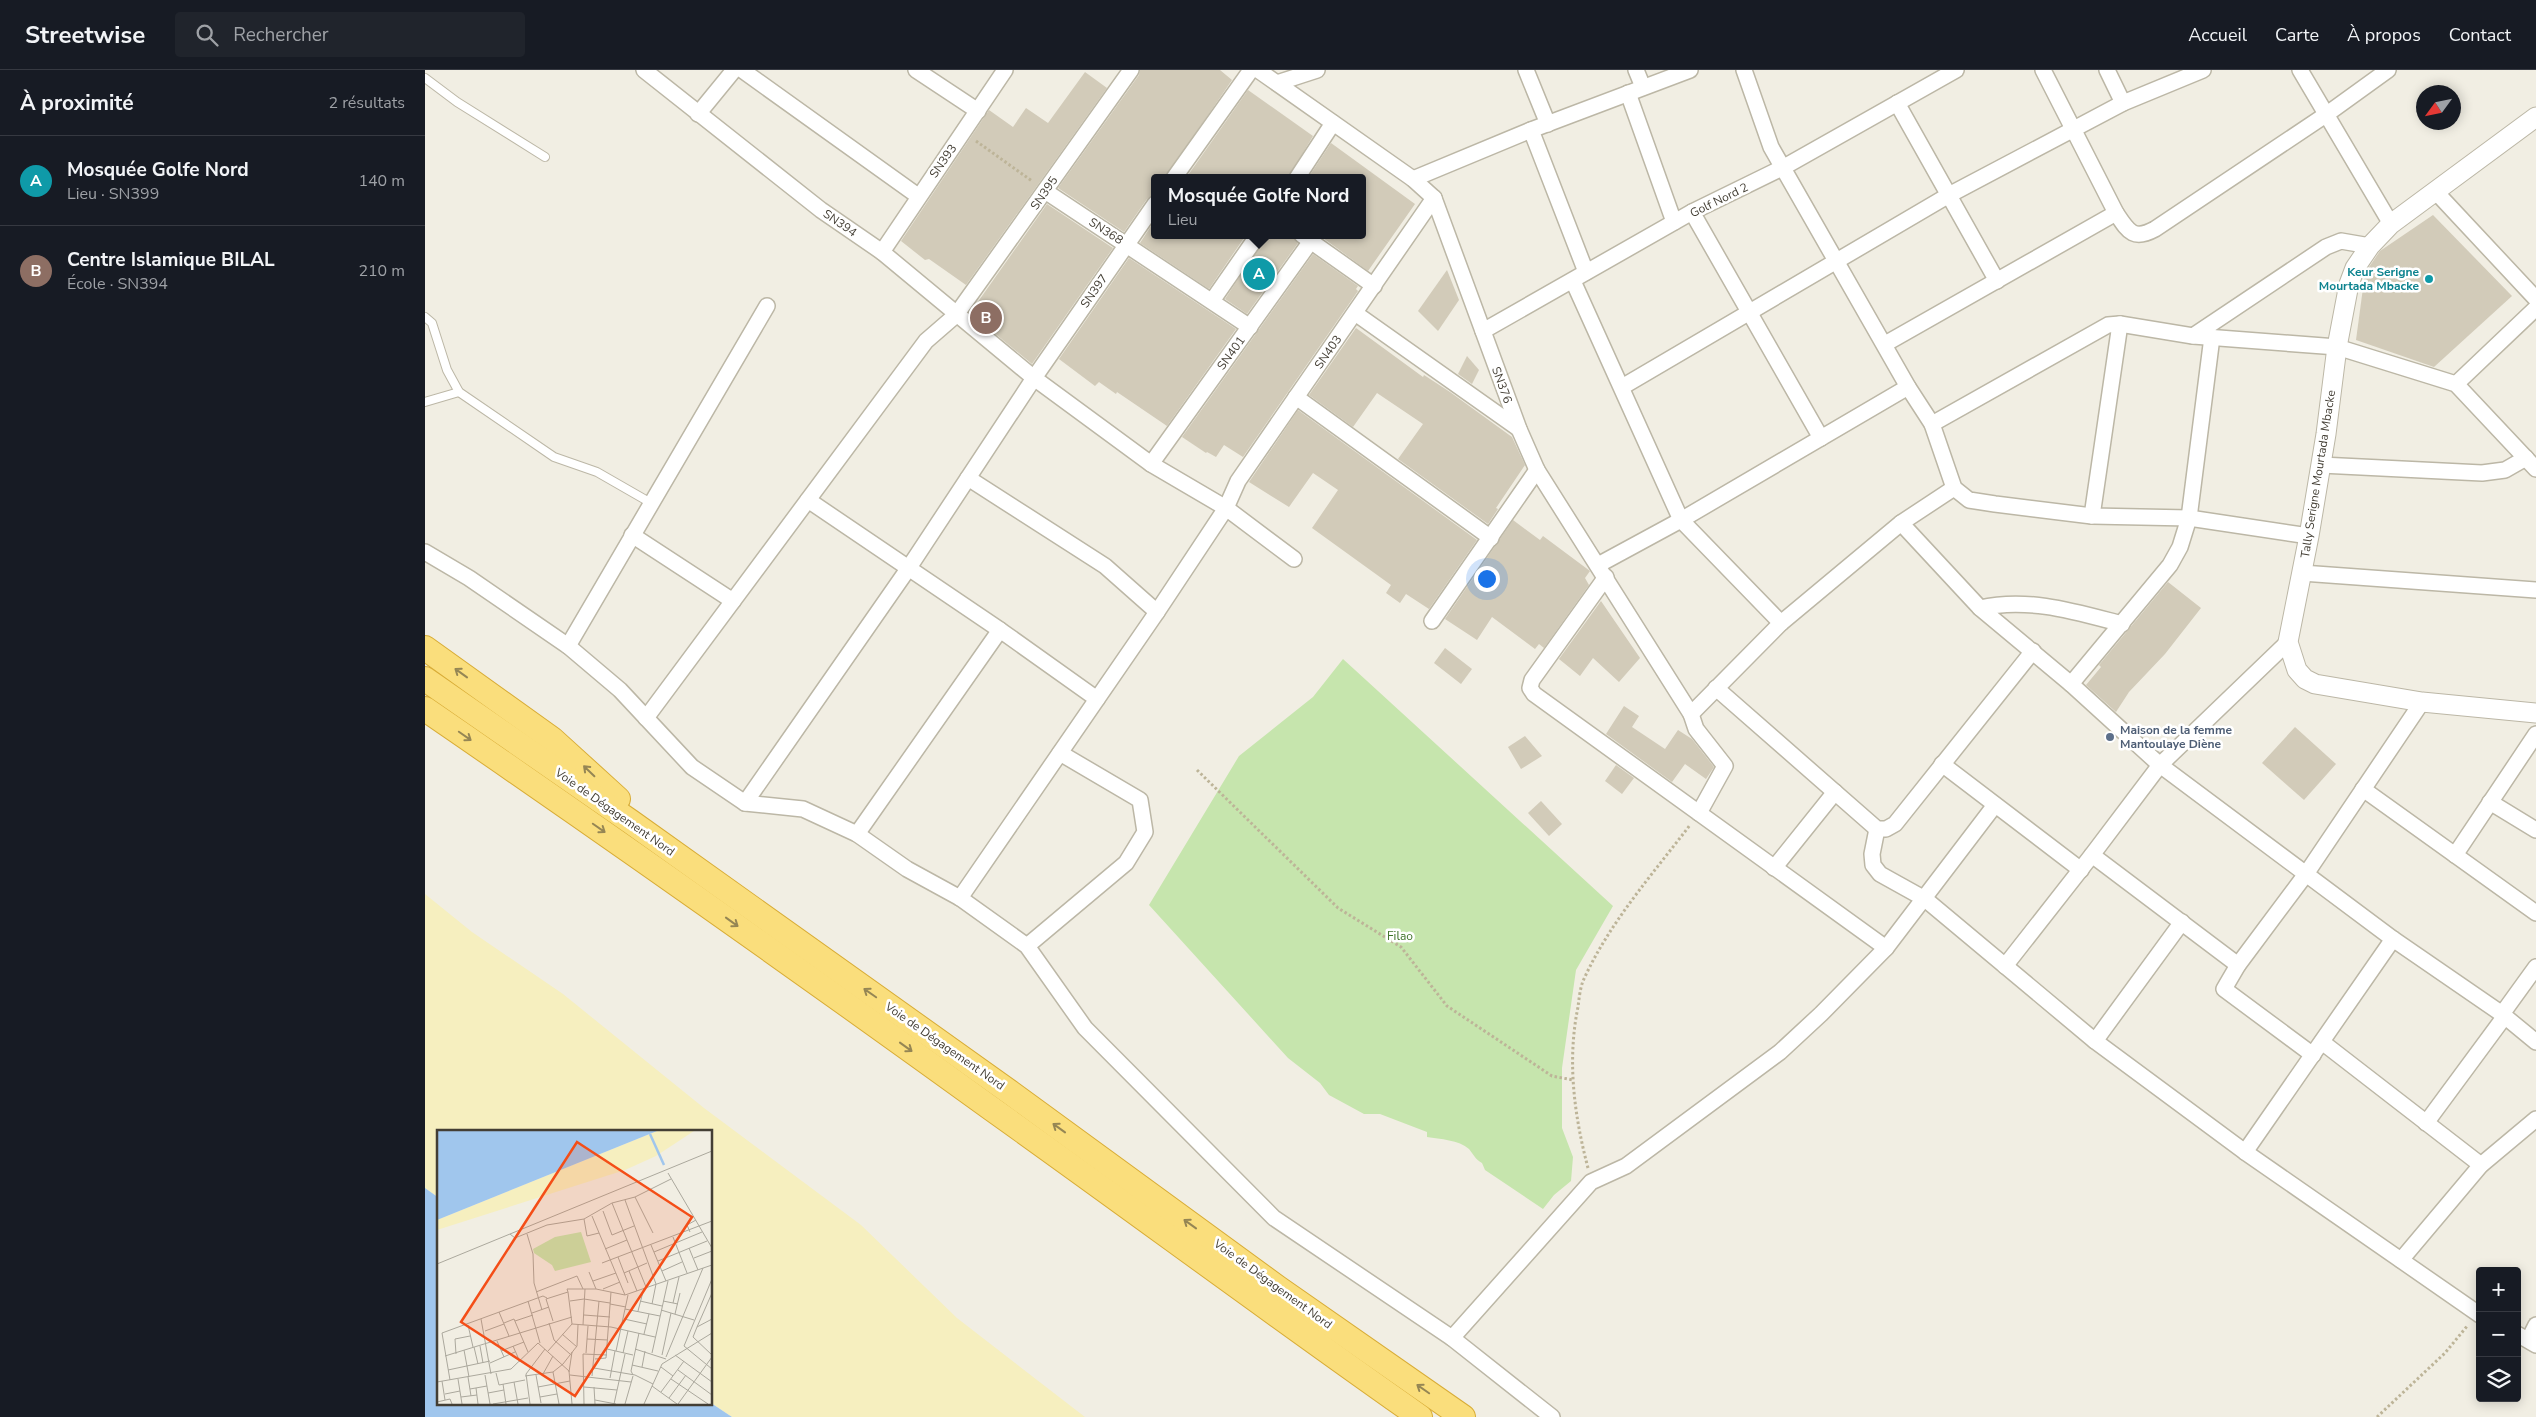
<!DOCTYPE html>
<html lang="fr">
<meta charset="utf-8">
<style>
:root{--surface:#171b24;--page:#20242c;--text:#f1f3f6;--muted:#9ea1a6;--line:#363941;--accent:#0b8043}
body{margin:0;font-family:"Nunito Sans",sans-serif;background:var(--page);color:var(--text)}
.controls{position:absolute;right:15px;bottom:15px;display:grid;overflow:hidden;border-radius:5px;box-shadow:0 2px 12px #0003}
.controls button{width:45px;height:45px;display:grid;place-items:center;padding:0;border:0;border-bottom:1px solid var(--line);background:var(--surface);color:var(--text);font:25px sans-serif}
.compass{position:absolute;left:1991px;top:15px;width:45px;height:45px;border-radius:50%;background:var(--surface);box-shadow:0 2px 12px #0003;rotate:237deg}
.you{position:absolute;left:1061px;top:508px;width:18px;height:18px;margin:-12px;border:4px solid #fff;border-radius:50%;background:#1a73e8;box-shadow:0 0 0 8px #1a73e833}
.badge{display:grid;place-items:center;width:32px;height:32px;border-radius:50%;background:var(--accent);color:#fff;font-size:16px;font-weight:700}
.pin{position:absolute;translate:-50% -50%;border:2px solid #fff;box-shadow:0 1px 5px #0006}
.popup{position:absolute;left:726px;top:104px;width:215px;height:65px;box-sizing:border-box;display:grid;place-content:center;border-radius:5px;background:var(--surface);filter:drop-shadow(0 1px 4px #0005);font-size:16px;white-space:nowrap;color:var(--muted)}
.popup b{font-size:19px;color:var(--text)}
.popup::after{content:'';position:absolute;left:50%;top:100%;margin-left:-10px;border:10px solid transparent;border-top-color:var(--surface)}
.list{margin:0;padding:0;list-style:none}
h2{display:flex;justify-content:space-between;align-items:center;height:65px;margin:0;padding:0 20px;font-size:21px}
h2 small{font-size:16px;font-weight:400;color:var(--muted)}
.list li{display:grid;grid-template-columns:32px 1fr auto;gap:15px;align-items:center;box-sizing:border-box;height:90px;padding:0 20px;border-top:1px solid var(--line)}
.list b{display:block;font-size:19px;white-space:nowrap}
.list p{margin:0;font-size:16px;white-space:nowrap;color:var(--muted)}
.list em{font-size:16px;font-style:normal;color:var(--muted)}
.icon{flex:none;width:28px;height:28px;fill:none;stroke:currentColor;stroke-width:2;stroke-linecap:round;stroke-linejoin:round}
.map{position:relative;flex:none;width:2111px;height:1347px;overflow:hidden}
header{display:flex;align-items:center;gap:30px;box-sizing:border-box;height:70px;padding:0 25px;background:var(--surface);border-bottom:1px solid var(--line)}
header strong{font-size:24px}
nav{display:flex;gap:28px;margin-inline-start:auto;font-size:18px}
.search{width:350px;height:45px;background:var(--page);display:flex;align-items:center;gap:12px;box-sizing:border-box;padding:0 18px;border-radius:5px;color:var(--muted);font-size:19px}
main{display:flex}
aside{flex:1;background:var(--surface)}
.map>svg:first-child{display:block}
</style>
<header>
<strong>Streetwise</strong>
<div class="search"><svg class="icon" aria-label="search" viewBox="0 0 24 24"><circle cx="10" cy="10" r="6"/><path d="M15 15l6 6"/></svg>Rechercher</div>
<nav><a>Accueil</a><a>Carte</a><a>À propos</a><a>Contact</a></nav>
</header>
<main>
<aside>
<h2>À proximité<small>2 résultats</small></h2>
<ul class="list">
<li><span class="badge" style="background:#0f9aa8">A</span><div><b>Mosquée Golfe Nord</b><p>Lieu · SN399</p></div><em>140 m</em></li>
<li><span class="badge" style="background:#8d6e63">B</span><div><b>Centre Islamique BILAL</b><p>École · SN394</p></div><em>210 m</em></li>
</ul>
</aside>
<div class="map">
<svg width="2111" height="1347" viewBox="0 0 2111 1347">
<rect width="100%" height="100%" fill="#f1eee3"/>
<path fill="#c6e5ad" d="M 918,589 L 1188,836 L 1151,900 L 1137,998 L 1137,1058 L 1148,1087 L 1146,1111 L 1129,1125 L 1118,1139 L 1060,1100 L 1057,1093 C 1050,1089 1049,1085 1044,1079 C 1034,1070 1015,1069 1002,1067 L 1002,1062 L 955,1044 L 939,1044 L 904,1025 L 895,1013 L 863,988 L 724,835 L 814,686 L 888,627 Z"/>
<polygon fill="#f6efbf" points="0,824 47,862 138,924 279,1038 436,1155 532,1248 660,1347 307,1347 286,1333 286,1061 14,1061 14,1128 0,1118"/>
<polygon fill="#a0c6ed" points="0,1118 14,1128 14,1333 286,1333 307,1347 0,1347"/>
<g fill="#d2cbb9">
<polygon points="715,0 795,0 807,10 740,108 730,108 730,125 722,129 699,162 633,118 714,5"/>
<polygon points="660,2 682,18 541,215 504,189 500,190 476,171 564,40 588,57 601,38 623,53"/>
<polygon points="823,20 888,66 863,108 761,108"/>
<polygon points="906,73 990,134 943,201 894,165 938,165 938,108 883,108"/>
<polygon points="622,134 688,178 607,294 545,243"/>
<polygon points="2008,145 2087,226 2009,297 1931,270 1940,203 1955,181"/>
<polygon points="730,150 730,165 821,165 784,219 715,173"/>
<polygon points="842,165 868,165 873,173 822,244 800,229"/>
<polygon points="888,184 933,216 931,219 933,221 818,387 799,375 791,387 782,382 781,383 757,367"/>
<polygon points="704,188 811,259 742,356 692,322 691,324 674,312 670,316 634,289"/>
<polygon points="1022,200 1034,230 1013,261 993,241"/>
<polygon points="931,258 998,307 999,305 1025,322 1087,367 1100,395 1071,438 1073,439 1063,454 973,389 998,354 952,323 928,357 884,325"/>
<polygon points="1042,286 1054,300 1047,314 1033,304"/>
<polygon points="873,340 1052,470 1004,539 981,524 975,533 961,523 966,515 887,458 913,420 888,403 864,437 824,412"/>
<polygon points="1088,450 1115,470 1118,466 1165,501 1160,508 1164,515 1119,578 1114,574 1110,579 1067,547 1052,570 1020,549"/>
<polygon points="1743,512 1776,538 1740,584 1704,622 1691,642 1661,615 1676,597 1674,595"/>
<polygon points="1176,531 1215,588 1194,612 1168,588 1155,606 1134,589"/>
<polygon points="1020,578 1047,599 1036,614 1009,593"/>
<polygon points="1199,636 1214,646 1207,657 1240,679 1253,660 1267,669 1289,697 1281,709 1260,694 1247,712 1181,664"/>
<polygon points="1870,657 1911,694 1879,730 1837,693"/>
<polygon points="1100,666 1117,686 1096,699 1083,677"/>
<polygon points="1191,695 1209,708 1197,724 1180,711"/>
<polygon points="1116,731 1137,754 1124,766 1103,743"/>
</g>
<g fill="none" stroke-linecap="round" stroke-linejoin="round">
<defs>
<g id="service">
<polyline points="0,8 32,32 120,87"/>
<polyline points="0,247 7,253 22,300 34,322 129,387 172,402 226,433"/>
<polyline points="0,332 34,322"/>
</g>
<g id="minor">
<polyline points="219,0 396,140 457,182 609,308 726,394 801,438 869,489"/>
<polyline points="317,0 493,126"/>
<polyline points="491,0 553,41"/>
<polyline points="833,0 988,109 1009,128 1094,359 1112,400 1266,644 1356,553 1476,453 1529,418"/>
<polyline points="1101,0 1123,54"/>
<polyline points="1211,0 1218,17"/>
<polyline points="1319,0 1346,77 1483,317 1507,354 1529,418 1544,430 1570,434 1667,446 1764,448 1884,466"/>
<path d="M 1618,0 L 1691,143 C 1703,161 1708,171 1730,159 L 1902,44 L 1963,0"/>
<polyline points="1682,0 1698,33"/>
<polyline points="1875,0 1966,154"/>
<polyline points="852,13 892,0"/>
<polyline points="1203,23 1249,152"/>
<polyline points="1472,33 1572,211"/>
<polyline points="273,44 309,0"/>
<polyline points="1106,60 1161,202"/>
<polyline points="749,108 826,0"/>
<polyline points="872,108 908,53"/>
<polyline points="988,109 1106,60 1265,0"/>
<polyline points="620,121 825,257"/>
<polyline points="2011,122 2111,229"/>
<polyline points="1267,142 1396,368"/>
<polyline points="877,165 949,216"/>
<polyline points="457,182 580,0"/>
<polyline points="1148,211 1256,450 1356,553"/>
<polyline points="787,231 833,165"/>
<polyline points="930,243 1094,359"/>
<polyline points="1058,261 1267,142 1359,97 1531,0"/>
<polyline points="1768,266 1901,177 1916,171 1945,176"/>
<polyline points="1460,274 1691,143"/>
<polyline points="2031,314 2111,238"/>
<polyline points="1197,317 1524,125 1698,33 1778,0"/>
<polyline points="871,327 1066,468"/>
<polyline points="1507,354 1683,255 1695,254 1768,266 1912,277 2031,314 2111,399"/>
<polyline points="726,394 886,171"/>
<polyline points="1896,395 2057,403 2080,400 2101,388"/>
<polyline points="543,408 680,496 732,542"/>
<polyline points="383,430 575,560 432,764"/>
<polyline points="1667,446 1695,254"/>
<polyline points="1476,453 1555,538 1646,614 1735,695 1968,869 2077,944 2111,972"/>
<polyline points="207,465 308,531"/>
<polyline points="0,482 44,508 143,576 195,620 267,697 320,733 378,739 432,764 482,799 535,828 602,876 660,958 849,1148 1027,1268 1127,1347"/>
<polyline points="1173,495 1256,450 1483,317"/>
<polyline points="1877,503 2111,520"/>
<polyline points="1181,507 1107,610 1105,618 1109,624 1461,878"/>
<path d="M 1555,538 C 1604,527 1651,542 1697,554"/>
<polyline points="1007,551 1112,400"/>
<polyline points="575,560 672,629"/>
<polyline points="143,576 342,236"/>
<polyline points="1646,614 1745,495 1755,477 1764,448 1787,267"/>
<polyline points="1291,618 1452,759 1461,759 1470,754 1608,581"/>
<polyline points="1266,644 1271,659 1300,696 1274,743"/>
<polyline points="221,648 501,271 531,245 706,0"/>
<polyline points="1517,694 1656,800"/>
<polyline points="1938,719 2111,843"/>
<polyline points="2065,732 2111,760"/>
<polyline points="320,733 483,499 609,308 730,134"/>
<polyline points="1452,759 1447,784 1448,795 1455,804 1500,829 1670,971 1820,1082 2055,1245"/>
<polyline points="1667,785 1813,895"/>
<polyline points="2030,785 2111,664"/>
<polyline points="1349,798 1410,722"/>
<polyline points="535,828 732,542 801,438 813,411 1009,128"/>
<polyline points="602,876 701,793 720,762 715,730 635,683"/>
<polyline points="1580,896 1667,785 1735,695 1863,572"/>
<polyline points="2077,944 2111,897"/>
<polyline points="1670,971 1757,852"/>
<polyline points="1897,972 2056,1095"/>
<polyline points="1888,985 1799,919 1813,895 1881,804 1997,632"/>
<polyline points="2001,1053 2080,946"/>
<polyline points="1820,1082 1968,869"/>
<polyline points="1976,1190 2056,1095 2111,1049"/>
<polyline points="2092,1264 2111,1275"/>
<polyline points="1027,1268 1166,1112 1201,1096 1355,982 1396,944 1461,878 1570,735"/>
<polyline points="2104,1269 2111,1255"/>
</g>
<polyline id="tertiary" points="2111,47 1966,154 1945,176 1930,198 1924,214 1912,277 1901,364 1884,466 1863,572 1872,600 1880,609 1890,614 1997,632 2111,643"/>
<g id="trunk">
<polyline points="0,578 127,669 193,729"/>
<polyline points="0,609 206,752 586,1023 853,1218 1038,1347"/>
<path d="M 0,639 C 191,770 379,903 567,1039 C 710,1141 851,1246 995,1347"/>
</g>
</defs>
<use href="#service" stroke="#bcb7a6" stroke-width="10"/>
<use href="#minor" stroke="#bcb7a6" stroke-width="18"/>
<use href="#tertiary" stroke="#bcb7a6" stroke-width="21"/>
<use href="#trunk" stroke="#d8ac36" stroke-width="26"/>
<g stroke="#bdb498" stroke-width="3" stroke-dasharray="2.5 2.5" stroke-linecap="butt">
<polyline points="551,71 607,111"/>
<polyline points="772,700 913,838 976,877 1022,936 1127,1006 1148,1010"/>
<path d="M 1163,1098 C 1149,1045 1142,990 1153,937 C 1154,929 1155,919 1158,911 C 1184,853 1227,805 1265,755"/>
<polyline points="1952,1347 2020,1283 2043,1255"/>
</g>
<use href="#service" stroke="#fff" stroke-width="8"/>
<use href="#minor" stroke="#fff" stroke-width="15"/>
<use href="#tertiary" stroke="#fff" stroke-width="19"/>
<use href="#trunk" stroke="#fade7c" stroke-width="24"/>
</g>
<defs><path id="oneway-shaft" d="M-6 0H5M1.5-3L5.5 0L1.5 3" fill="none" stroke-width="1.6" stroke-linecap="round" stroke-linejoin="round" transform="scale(1.25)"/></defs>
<g stroke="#958654">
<use href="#oneway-shaft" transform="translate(36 603) rotate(-144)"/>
<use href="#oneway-shaft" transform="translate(40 666) rotate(35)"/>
<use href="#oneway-shaft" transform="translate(164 701) rotate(-136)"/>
<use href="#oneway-shaft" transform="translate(174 758) rotate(35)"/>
<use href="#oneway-shaft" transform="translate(307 852) rotate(36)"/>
<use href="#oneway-shaft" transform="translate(445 923) rotate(-145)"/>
<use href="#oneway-shaft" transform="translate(481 977) rotate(36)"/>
<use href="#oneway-shaft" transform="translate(634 1058) rotate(-144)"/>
<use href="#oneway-shaft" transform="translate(765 1154) rotate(-144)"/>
<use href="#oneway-shaft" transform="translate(998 1319) rotate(-145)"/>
</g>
<circle fill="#0f9aa8" stroke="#fff" stroke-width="2" cx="2004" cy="209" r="5"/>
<circle fill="#5c6f8a" stroke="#fff" stroke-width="2" cx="1685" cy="667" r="5"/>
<g text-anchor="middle" stroke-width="5" stroke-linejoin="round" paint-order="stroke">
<g font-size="12" fill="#433e34" stroke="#fff">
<text transform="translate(518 91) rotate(-55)" y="4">SN393</text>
<text transform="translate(619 123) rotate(-55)" y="4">SN395</text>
<text transform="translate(1294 130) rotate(-26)" y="4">Golf Nord 2</text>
<text transform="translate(415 153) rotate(35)" y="4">SN394</text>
<text transform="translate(681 161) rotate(33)" y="4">SN368</text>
<text transform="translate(669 221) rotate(-55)" y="4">SN397</text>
<text transform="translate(903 282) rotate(-55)" y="4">SN403</text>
<text transform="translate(806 283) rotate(-54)" y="4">SN401</text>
<text transform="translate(1077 315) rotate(70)" y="4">SN376</text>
<text transform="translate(1893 404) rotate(-81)" y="4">Tally Serigne Mourtada Mbacke</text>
<text transform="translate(190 742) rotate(35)" y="4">Voie de Dégagement Nord</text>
<text transform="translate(520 976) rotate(35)" y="4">Voie de Dégagement Nord</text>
<text transform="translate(848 1214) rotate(36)" y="4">Voie de Dégagement Nord</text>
</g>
<g font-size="12" font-weight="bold" fill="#0d838f" stroke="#fff" text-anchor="end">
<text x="1994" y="206">Keur Serigne<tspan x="1994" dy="14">Mourtada Mbacke</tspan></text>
</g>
<g font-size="12" font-weight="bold" fill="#4e5e75" stroke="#fff" text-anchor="start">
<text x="1695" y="664">Maison de la femme<tspan x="1695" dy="14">Mantoulaye Diène</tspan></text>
</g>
<g font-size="12" fill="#3e7229" stroke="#fff">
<text x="975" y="870">Filao</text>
</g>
</g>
<g transform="translate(12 1060)">
<rect width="275" height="275" fill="#f1eee3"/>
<path d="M 144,102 L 154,132 L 118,141 L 115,135 L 97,123 L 96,119 L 118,107 Z" fill="#c6e5ad"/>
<path d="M 220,1 L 257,1 L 219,26 L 188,40 L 0,100 L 0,90 Z" fill="#f6efbf"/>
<path d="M 0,1 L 220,1 L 0,90 Z" fill="#a0c6ed"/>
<path fill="none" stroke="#a0c6ed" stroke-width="2.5" d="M 213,4 L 227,35"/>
<path fill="none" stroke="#aba89d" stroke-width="1" d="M 231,43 L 275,118M 198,67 L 216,103M 188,70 L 219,154 L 215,174M 175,73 L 209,157M 166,81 L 175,105 L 197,96M 155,86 L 188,165M 147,89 L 150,106 L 162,103M 253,102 L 250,95 L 259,90M 73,104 L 78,108 L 110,95 L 147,89 L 175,73 L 198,67 L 234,49M 90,104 L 96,124 L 97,153 L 105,180M 236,107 L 250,143M 214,115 L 229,151M 252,118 L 261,140M 168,119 L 190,110M 217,122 L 265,102M 181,127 L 191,153M 257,128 L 275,121M 221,131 L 270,111M 165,133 L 275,91M 0,134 L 275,21M 192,141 L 200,161M 225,141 L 245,132M 152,142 L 159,159M 187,143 L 210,133M 275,149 L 247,216 L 275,239M 156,151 L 179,143M 166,159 L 183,152M 99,162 L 140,146 L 146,159M 131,162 L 130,159 L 159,159 L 188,165 L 275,135M 275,163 L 260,197 L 275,189M 91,171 L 103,213M 133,171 L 147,169 L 173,173M 203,171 L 225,176M 226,171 L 241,174M 236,173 L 242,147M 173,174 L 189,177M 188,179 L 223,186M 224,180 L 257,190M 201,181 L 207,158M 62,182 L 72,206M 95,183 L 112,177M 238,184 L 243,163M 147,185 L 173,187M 44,189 L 54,244M 187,189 L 210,194M 78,191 L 96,185M 116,191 L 109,169 L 131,162M 67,193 L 77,189 L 91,222M 112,193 L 117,210 L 133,224M 135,194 L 174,197 L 218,207M 31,195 L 36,217M 146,195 L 148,159M 260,197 L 256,207 L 275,225M 48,201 L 67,194M 125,204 L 140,217M 207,204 L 212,184M 150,209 L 171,210M 60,211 L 67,227M 43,216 L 46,233M 76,216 L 83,232M 37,217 L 41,234M 170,219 L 196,225M 198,219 L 229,229M 27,220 L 32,247M 64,221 L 87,212M 111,221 L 135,194 L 131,162M 179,221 L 191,165M 149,223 L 151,196M 186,223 L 191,201M 215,223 L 231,151M 19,224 L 18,209 L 33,206M 225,225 L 234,183M 238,225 L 275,252M 8,226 L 135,187M 229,227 L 266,138M 158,229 L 169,228 L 174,162M 53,233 L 78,222M 195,235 L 221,241M 205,237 L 208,221M 224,237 L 236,246M 157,238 L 198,245 L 216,254M 11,240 L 53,231M 241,240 L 275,265M 116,242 L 122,274M 132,242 L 135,222M 59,243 L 62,255 L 88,250M 106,244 L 116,226M 48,245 L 53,274M 99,245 L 104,273M 133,245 L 194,252M 196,245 L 194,241 L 202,203M 88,246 L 116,242 L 126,234 L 140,216 L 141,195M 155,246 L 162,171M 31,247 L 34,266M 173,248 L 178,221M 21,249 L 25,274M 234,249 L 271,274M 13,250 L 5,203 L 106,166 L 110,168M 5,251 L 8,270M 0,252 L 74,239 L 101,213 L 132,241 L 135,274M 77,252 L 81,274M 66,254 L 69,274M 215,256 L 240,274M 101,257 L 133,251M 147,257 L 180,260M 157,257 L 158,274M 39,258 L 41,274M 33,259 L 50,256M 224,262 L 247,231M 51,263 L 67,260M 8,264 L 23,261M 24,267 L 40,265M 103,267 L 120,264M 232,268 L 249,245M 158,270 L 179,274M 0,272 L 13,269 L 15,274M 56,274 L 91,268M 93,274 L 89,244 L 108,219M 147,274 L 146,224 L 170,225M 177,274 L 188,224M 188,274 L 196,246M 207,274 L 225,234 L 275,203M 241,274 L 275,227"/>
<path fill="#f44e18" fill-opacity="0.15" stroke="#f44e18" stroke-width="2.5" d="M 140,12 L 255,87 L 138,266 L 24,192 Z"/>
<rect width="275" height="275" fill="none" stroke="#433e34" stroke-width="2.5"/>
</g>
</svg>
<div class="controls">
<button>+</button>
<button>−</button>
<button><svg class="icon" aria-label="layers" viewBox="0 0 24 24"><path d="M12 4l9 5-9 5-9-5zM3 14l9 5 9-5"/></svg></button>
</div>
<svg class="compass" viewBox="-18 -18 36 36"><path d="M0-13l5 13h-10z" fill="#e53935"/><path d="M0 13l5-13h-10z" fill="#9ea1a6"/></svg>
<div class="you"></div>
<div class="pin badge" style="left:834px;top:204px;background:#0f9aa8">A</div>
<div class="popup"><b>Mosquée Golfe Nord</b>Lieu</div>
<div class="pin badge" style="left:561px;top:248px;background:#8d6e63">B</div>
</div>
</main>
